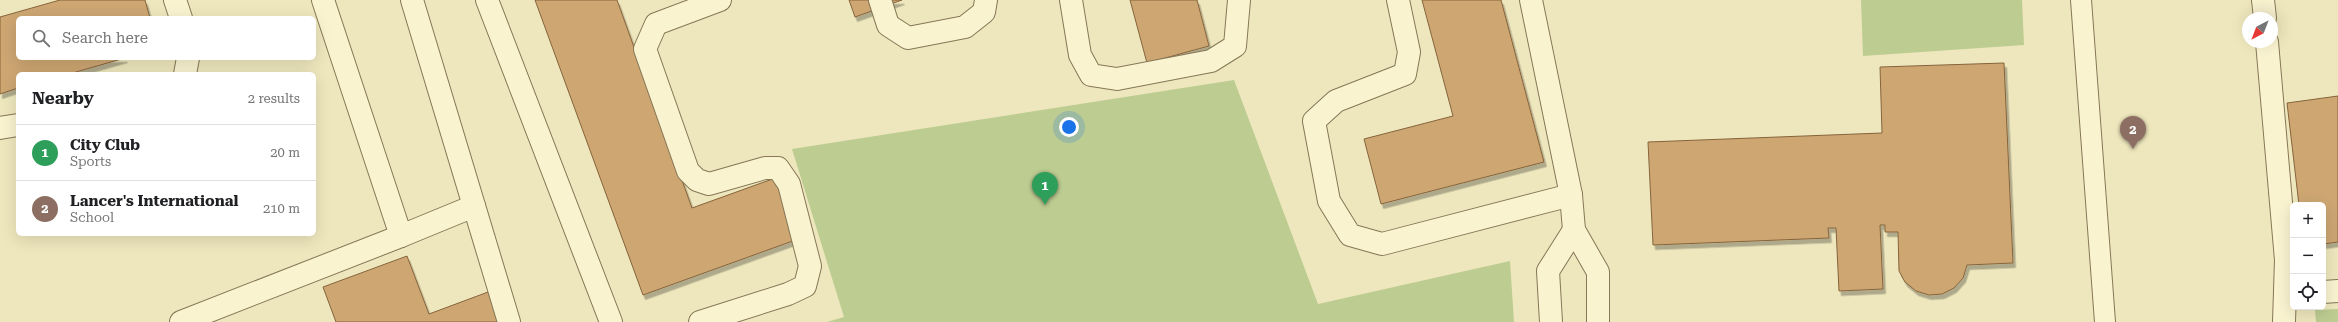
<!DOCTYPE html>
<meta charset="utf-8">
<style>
:root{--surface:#fff;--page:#f6f6f6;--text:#202124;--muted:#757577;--line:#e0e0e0;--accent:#1a73e8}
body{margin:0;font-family:"Roboto Serif",serif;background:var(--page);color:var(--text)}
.controls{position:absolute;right:12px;bottom:12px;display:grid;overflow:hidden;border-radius:6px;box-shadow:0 4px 16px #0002}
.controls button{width:36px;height:36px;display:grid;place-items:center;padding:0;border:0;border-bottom:1px solid var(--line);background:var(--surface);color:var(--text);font:20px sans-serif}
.compass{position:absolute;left:2242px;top:12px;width:36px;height:36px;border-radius:50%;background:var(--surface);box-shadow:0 4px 16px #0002;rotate:222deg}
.you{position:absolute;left:1069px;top:127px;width:14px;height:14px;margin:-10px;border:3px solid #fff;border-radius:50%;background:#1a73e8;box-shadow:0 0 0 6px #1a73e833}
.badge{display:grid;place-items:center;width:26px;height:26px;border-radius:50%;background:var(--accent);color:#fff;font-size:13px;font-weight:700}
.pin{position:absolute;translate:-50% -33px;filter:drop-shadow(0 1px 2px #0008)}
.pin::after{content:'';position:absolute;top:21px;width:14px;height:12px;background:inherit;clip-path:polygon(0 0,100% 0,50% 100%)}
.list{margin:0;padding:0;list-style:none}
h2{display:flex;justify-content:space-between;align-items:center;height:52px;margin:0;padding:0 16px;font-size:17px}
h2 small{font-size:13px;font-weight:400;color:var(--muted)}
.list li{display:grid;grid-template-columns:26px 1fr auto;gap:12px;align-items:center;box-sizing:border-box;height:56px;padding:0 16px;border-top:1px solid var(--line)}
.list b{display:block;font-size:15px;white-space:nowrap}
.list p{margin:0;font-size:13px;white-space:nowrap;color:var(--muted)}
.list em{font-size:13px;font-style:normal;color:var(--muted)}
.icon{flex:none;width:22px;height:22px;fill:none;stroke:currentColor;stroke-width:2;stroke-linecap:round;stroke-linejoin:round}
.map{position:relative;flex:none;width:2338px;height:322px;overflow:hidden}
.search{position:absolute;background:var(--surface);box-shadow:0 4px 16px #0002;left:16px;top:16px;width:300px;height:44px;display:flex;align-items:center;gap:10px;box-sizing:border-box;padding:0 14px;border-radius:6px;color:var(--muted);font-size:15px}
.panel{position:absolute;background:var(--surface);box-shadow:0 4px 16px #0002;left:16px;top:72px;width:300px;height:164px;border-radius:6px}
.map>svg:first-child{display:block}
</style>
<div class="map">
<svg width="2338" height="322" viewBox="0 0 2338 322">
<defs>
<filter id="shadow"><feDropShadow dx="2.5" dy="4.5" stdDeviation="0" flood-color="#0004"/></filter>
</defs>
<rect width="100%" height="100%" fill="#eee7bd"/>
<g fill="#bdcc91">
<polygon points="1861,0 2022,0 2024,45 1863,56"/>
<polygon points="1234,80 1318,304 1510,261 1514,322 827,322 844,317 792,149"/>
<polygon points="2338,309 2338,322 2316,322 2315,310"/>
</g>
<g fill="#cda672" stroke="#86643c" filter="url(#shadow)">
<polygon points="60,0 145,0 150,18 18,18 18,58 125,58 69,74 18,74 18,88 0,94 0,17"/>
<polygon points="535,0 617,0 692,208 778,177 801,238 643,295"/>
<polygon points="849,0 902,0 855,17"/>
<polygon points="1130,0 1197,0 1209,46 1147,63"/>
<polygon points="1422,0 1501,0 1544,162 1381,204 1364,139 1453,116"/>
<polygon points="2004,63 2013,263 1967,265 1963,278 1954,288 1942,294 1929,295 1916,291 1905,282 1899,271 1898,232 1885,232 1885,225 1880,225 1883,289 1839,291 1836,228 1828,228 1829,238 1653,245 1648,142 1882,133 1880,67"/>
<polygon points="2338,96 2338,242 2323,244 2323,205 2299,205 2287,103"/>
<polygon points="407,256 429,314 488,292 500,322 336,322 323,287"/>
</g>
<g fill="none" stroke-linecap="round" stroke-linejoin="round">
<defs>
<polyline id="service" points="2081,0 2105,322"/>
<g id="minor">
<polyline points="175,0 181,18"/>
<polyline points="323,0 401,236 474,206"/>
<polyline points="412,0 509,322"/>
<polyline points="487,0 611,322"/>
<polyline points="880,0 888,25 908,38 965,27 984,12 986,0"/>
<polyline points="1071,0 1080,55 1091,75 1117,79 1211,61 1235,46 1239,0"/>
<polyline points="1398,0 1409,52 1405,74 1336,101 1314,121 1329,201 1350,235 1382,244 1571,195"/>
<polyline points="1531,0 1571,195 1574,230 1598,272 1598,322"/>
<polyline points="2263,0 2265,18"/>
<polyline points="2267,42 2286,260 2284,322"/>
<polyline points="185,74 188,58"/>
<polyline points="0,128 18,125"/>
<polyline points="2323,292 2338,291"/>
<polyline points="181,322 401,236"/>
<polyline points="700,322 788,294 805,286 810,266 789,184 778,168 765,168 709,184 697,180 688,171 645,49 656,24 720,0"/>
<polyline points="1551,322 1548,271 1574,230"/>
</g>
</defs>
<use href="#service" stroke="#867756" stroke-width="22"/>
<use href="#minor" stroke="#867756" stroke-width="24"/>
<use href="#service" stroke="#f9f3d0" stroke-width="20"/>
<use href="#minor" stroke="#f9f3d0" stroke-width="22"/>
</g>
</svg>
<div class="controls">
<button>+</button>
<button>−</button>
<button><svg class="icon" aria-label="locate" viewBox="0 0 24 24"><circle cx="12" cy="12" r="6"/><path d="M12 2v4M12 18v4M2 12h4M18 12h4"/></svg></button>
</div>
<svg class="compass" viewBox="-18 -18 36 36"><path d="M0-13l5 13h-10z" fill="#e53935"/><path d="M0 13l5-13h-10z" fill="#757577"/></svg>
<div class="you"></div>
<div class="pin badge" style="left:1045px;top:205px;background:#2e9e5b">1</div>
<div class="pin badge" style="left:2133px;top:149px;background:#8d6e63">2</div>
<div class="search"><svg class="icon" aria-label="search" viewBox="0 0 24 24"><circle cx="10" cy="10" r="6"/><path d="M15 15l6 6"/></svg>Search here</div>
<section class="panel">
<h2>Nearby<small>2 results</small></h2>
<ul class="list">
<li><span class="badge" style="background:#2e9e5b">1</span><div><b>City Club</b><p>Sports</p></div><em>20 m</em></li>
<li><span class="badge" style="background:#8d6e63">2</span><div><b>Lancer's International</b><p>School</p></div><em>210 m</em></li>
</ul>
</section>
</div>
